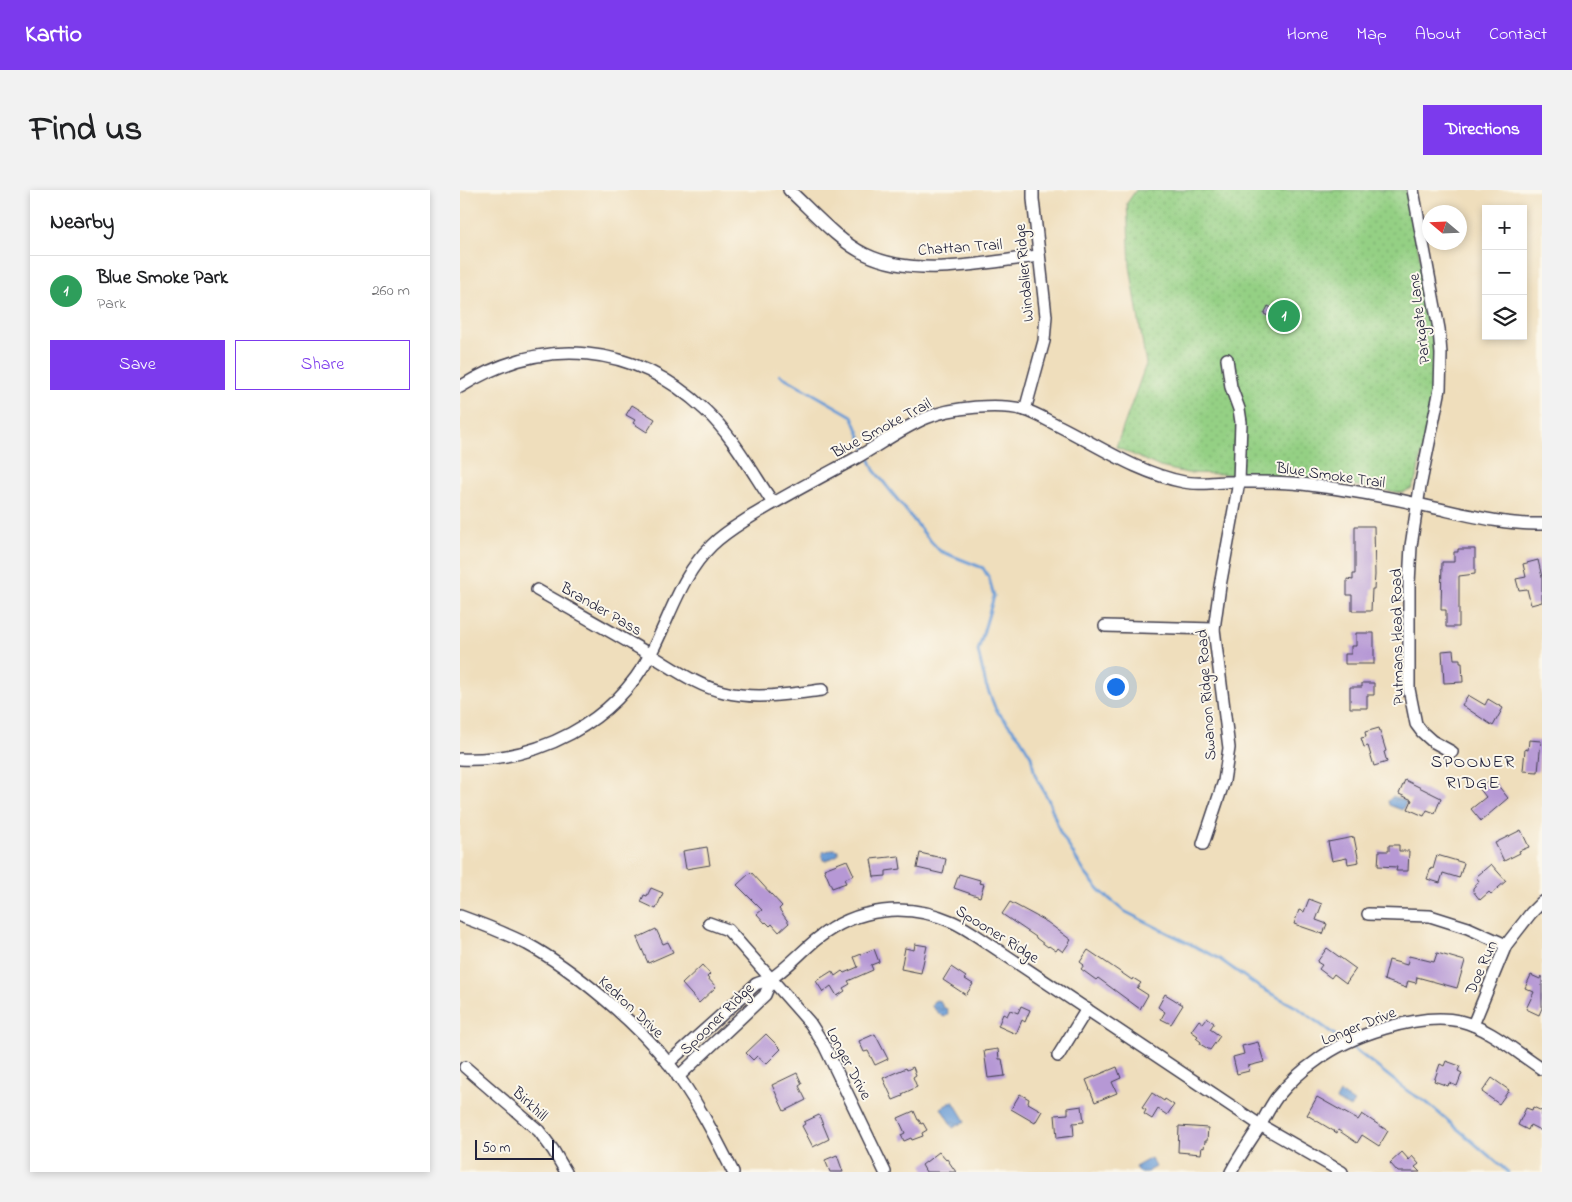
<!DOCTYPE html>
<meta charset="utf-8">
<style>
:root{--surface:#fff;--page:#f2f2f2;--text:#202124;--muted:#757577;--line:#e0e0e0;--accent:#7c3aed}
body{margin:0;font-family:"Indie Flower",sans-serif;background:var(--page);color:var(--text)}
.controls{position:absolute;right:15px;top:15px;display:grid;overflow:hidden;border-radius:0px;box-shadow:0 2px 8px #0003}
.controls button{width:45px;height:45px;display:grid;place-items:center;padding:0;border:0;border-bottom:1px solid var(--line);background:var(--surface);color:var(--text);font:25px sans-serif}
.compass{position:absolute;left:962px;top:15px;width:45px;height:45px;border-radius:50%;background:var(--surface);box-shadow:0 2px 8px #0003;rotate:289deg}
.scale{position:absolute;left:15px;bottom:12px;width:79px;box-sizing:border-box;padding-left:5px;border:2px solid #22223b;border-top:0;font-size:14px;line-height:18px;white-space:nowrap;color:#22223b;-webkit-text-stroke:4px #fbf7ec;paint-order:stroke}
.you{position:absolute;left:655px;top:496px;width:18px;height:18px;margin:-12px;border:4px solid #fff;border-radius:50%;background:#1a73e8;box-shadow:0 0 0 8px #1a73e833}
.badge{display:grid;place-items:center;width:32px;height:32px;border-radius:50%;background:var(--accent);color:#fff;font-size:16px;font-weight:700}
.pin{position:absolute;translate:-50% -50%;border:2px solid #fff;box-shadow:0 1px 5px #0006}
.list{margin:0;padding:0;list-style:none}
h2{display:flex;justify-content:space-between;align-items:center;height:65px;margin:0;padding:0 20px;font-size:21px}
h2 small{font-size:16px;font-weight:400;color:var(--muted)}
.list li{display:grid;grid-template-columns:32px 1fr auto;gap:15px;align-items:center;box-sizing:border-box;height:70px;padding:0 20px;border-top:1px solid var(--line)}
.list b{display:block;font-size:19px;white-space:nowrap}
.list p{margin:0;font-size:16px;white-space:nowrap;color:var(--muted)}
.list em{font-size:16px;font-style:normal;color:var(--muted)}
.actions{display:flex;gap:10px;padding:15px 20px}
.actions a{flex:1;padding:11px 0;border:1px solid var(--accent);border-radius:0px;text-align:center;font-size:18px;color:var(--accent)}
.actions .main{background:var(--accent);color:#fff}
.icon{flex:none;width:28px;height:28px;fill:none;stroke:currentColor;stroke-width:2;stroke-linecap:round;stroke-linejoin:round}
.map{position:relative;flex:none;width:1082px;height:982px;overflow:hidden;border-radius:0px}
header{display:flex;align-items:center;gap:30px;box-sizing:border-box;height:70px;padding:0 25px;background:var(--accent);color:#fff}
header strong{font-size:24px}
nav{display:flex;gap:28px;margin-inline-start:auto;font-size:18px}
.intro{display:flex;align-items:center;justify-content:space-between;box-sizing:border-box;height:120px;padding:0 30px}
h1{margin:0;font-size:35px}
.button{padding:12px 22px;border-radius:0px;background:var(--accent);color:#fff;font-size:18px;font-weight:700}
main{display:flex;gap:30px;padding:0 30px}
aside{flex:1;background:var(--surface);border-radius:0px;box-shadow:0 2px 8px #0003}
.map>svg:first-child{display:block}
</style>
<header>
<strong>Kartio</strong>
<nav><a>Home</a><a>Map</a><a>About</a><a>Contact</a></nav>
</header>
<div class="intro"><h1>Find us</h1><a class="button">Directions</a></div>
<main>
<aside>
<h2>Nearby<small></small></h2>
<ul class="list">
<li><span class="badge" style="background:#2e9e5b">1</span><div><b>Blue Smoke Park</b><p>Park</p></div><em>260 m</em></li>
</ul>
<div class="actions"><a class="main">Save</a><a>Share</a></div>
</aside>
<div class="map">
<svg width="1082" height="982" viewBox="0 0 1082 982">
<defs>
<pattern id="park-dots" width="8" height="8" patternUnits="userSpaceOnUse" patternTransform="scale(1.25)"><rect width="8" height="8" fill="#94d084"/><path d="M2 2h.1M6 6h.1" fill="none" stroke="#7fb273" stroke-width="1.8" stroke-linecap="round"/></pattern>
<pattern id="water-ripples" width="26" height="14" patternUnits="userSpaceOnUse" patternTransform="scale(1.25)"><rect width="26" height="14" fill="#6a9cd5"/><path d="M2 4q2-2 4 0t4 0M15 11q2-2 4 0t4 0" fill="none" stroke="#577fae"/></pattern>
</defs>
<rect width="100%" height="100%" fill="#fbf7ec"/>
<filter id="ink" filterUnits="userSpaceOnUse"><feTurbulence type="fractalNoise" baseFrequency=".02" numOctaves="2"/><feDisplacementMap in="SourceGraphic" scale="10" xChannelSelector="R" yChannelSelector="G"/><feConvolveMatrix kernelMatrix="1 2 1 2 8 2 1 2 1" color-interpolation-filters="sRGB"/></filter>
<filter id="wash" filterUnits="userSpaceOnUse"><feTurbulence type="fractalNoise" baseFrequency=".0096" numOctaves="4" result="noise"/><feDisplacementMap in="SourceGraphic" scale="20" xChannelSelector="R" yChannelSelector="G"/><feGaussianBlur stdDeviation="1.12" result="paint"/><feColorMatrix in="noise" values="0 0 0 0 0 0 0 0 0 0 0 0 0 0 0 0 0 1.4 0 .05"/><feComposite in="paint" operator="in"/></filter>
<g filter="url(#wash)">
<rect width="100%" height="100%" fill="#efdebc"/>
<polygon fill="url(#park-dots)" stroke="#5b7960" points="676,0 946,0 964,87 975,165 974,194 968,230 957,286 952,298 942,303 835,286 727,283 700,277 656,257 686,174 670,76 667,13"/>
<g fill="url(#water-ripples)" stroke="#465f88">
<polygon points="933,606 945,611 946,613 942,620 929,615 928,611"/>
<polygon points="375,659 378,660 378,665 366,671 363,670 362,666 363,662"/>
<polygon points="476,810 480,811 483,817 487,819 488,823 485,827 482,826 472,817 473,812"/>
<polygon points="880,903 894,912 890,918 876,910"/>
<polygon points="493,911 505,931 493,938 481,918"/>
<polygon points="691,968 696,977 687,982 678,982 675,977"/>
</g>
<g fill="none" stroke-linecap="round" stroke-linejoin="round">
<g stroke="#6a9cd5" stroke-width="3">
<polyline points="320,185 392,226 414,280 467,347 480,361 523,378 529,388 534,406 518,461 526,495 536,520 560,548 571,566 575,585 589,611 600,642 625,683 639,700 664,721 758,768 799,797 838,818 883,851"/>
<polyline points="888,854 949,902 966,912 1048,982"/>
</g>
</g>
<g id="blocks">
<g fill="#b698d5">
<polygon points="808,116 819,122 815,129 804,124"/>
<polygon points="172,215 195,229 187,242 173,233 175,230 166,225"/>
<polygon points="895,336 914,336 915,385 914,399 912,399 911,421 892,421 892,405 887,405 887,389 893,390 893,384 895,384"/>
<polygon points="998,359 1015,359 1015,384 999,386 999,437 986,437 986,420 981,420 982,372 994,372 994,362 998,362"/>
<polygon points="1078,370 1082,387 1082,412 1071,415 1067,399 1059,400 1056,389 1066,387 1063,374"/>
<polygon points="896,443 914,443 914,474 885,474 885,464 891,464 891,456 896,456"/>
<polygon points="993,460 994,469 1000,469 1000,473 1002,473 1003,492 984,493 982,461"/>
<polygon points="902,493 914,493 914,505 907,505 907,518 890,518 890,497 902,497"/>
<polygon points="1008,505 1025,515 1028,509 1043,518 1033,536 1002,515"/>
<polygon points="919,538 926,561 924,562 927,572 914,576 908,556 904,557 901,548 906,547 905,542"/>
<polygon points="1069,550 1081,551 1078,582 1063,581 1065,559 1068,560"/>
<polygon points="1032,588 1048,608 1021,631 1011,619 1026,607 1019,598"/>
<polygon points="945,590 981,608 975,623 967,620 964,626 948,619 952,610 939,604"/>
<polygon points="1061,640 1069,657 1059,661 1060,663 1044,671 1035,653"/>
<polygon points="894,647 899,672 888,674 887,668 872,671 868,652"/>
<polygon points="929,655 939,655 939,661 949,661 948,681 936,681 937,677 918,676 919,661 929,661"/>
<polygon points="247,657 250,675 226,679 223,661"/>
<polygon points="460,663 486,669 483,684 457,678"/>
<polygon points="977,665 1004,673 999,688 983,683 980,693 967,689 971,678 973,679"/>
<polygon points="439,666 441,679 426,681 426,686 414,687 411,669"/>
<polygon points="387,670 394,685 384,689 386,693 372,698 364,679"/>
<polygon points="1031,674 1046,691 1031,704 1029,702 1020,710 1013,701 1013,698 1019,691 1016,687"/>
<polygon points="291,682 322,716 319,719 329,733 319,742 312,734 310,736 306,732 305,733 297,724 302,720 277,695"/>
<polygon points="499,684 520,690 519,693 524,694 520,707 494,698"/>
<polygon points="191,698 203,703 196,719 181,712 184,705 187,706"/>
<polygon points="849,709 862,714 856,730 867,734 863,744 834,734 839,720 844,722"/>
<polygon points="550,712 587,732 611,750 603,762 598,758 596,761 589,756 588,757 576,748 576,747 542,724"/>
<polygon points="196,739 203,754 208,752 213,762 188,773 177,748"/>
<polygon points="455,754 467,756 461,783 441,779 445,758 454,760"/>
<polygon points="867,758 896,779 886,793 874,784 871,788 859,779 862,775 857,772"/>
<polygon points="414,759 419,772 411,775 413,780 388,791 390,794 383,798 385,801 377,806 371,796 363,802 356,791 372,781 375,786 382,781 384,783 398,777 394,767"/>
<polygon points="628,760 672,790 673,788 681,793 677,798 688,805 680,819 638,788 636,790 621,779 624,775 620,772"/>
<polygon points="977,763 1005,771 997,798 957,787 956,793 948,791 946,798 924,790 929,770 947,775 949,766 974,772"/>
<polygon points="242,775 250,784 247,787 256,797 239,813 222,794"/>
<polygon points="491,777 506,787 505,789 513,794 506,805 483,790"/>
<polygon points="1071,785 1080,789 1082,786 1082,818 1079,825 1066,819 1074,802 1065,798"/>
<polygon points="705,804 723,815 711,834 701,829 705,822 698,817"/>
<polygon points="561,816 570,820 565,832 562,830 556,844 538,836 543,824 547,826 550,820 558,823"/>
<polygon points="747,828 754,833 750,839 760,846 750,860 740,854 741,852 736,848 738,846 731,841 739,830 743,833"/>
<polygon points="306,844 321,859 306,874 297,866 293,870 286,863"/>
<polygon points="415,844 428,869 415,875 408,861 404,862 399,851"/>
<polygon points="798,852 804,872 788,876 789,881 777,884 773,867 784,864 782,856"/>
<polygon points="538,859 539,869 542,869 545,886 528,888 524,861"/>
<polygon points="986,871 1000,876 998,881 1002,883 997,896 989,893 988,896 974,891 980,874 984,876"/>
<polygon points="453,877 456,885 453,887 457,897 442,904 443,906 433,910 423,888 446,878 447,880"/>
<polygon points="657,877 661,888 652,892 657,903 635,912 626,890"/>
<polygon points="337,883 342,894 339,896 346,910 324,921 312,895"/>
<polygon points="1032,888 1049,900 1039,914 1022,902"/>
<polygon points="692,903 704,911 705,909 714,915 707,925 698,919 692,929 684,924 686,920 682,918"/>
<polygon points="560,904 569,909 568,913 582,921 575,933 551,919"/>
<polygon points="857,907 898,930 902,924 928,941 919,956 902,945 897,953 878,940 877,943 847,925"/>
<polygon points="622,916 624,932 613,933 614,946 597,948 595,925 608,924 608,918"/>
<polygon points="1073,917 1082,921 1082,941 1070,935 1068,940 1058,935 1066,918 1072,920"/>
<polygon points="454,921 458,930 459,930 461,934 463,933 467,940 462,943 463,946 452,950 451,948 444,951 441,945 445,943 438,928"/>
<polygon points="359,925 369,949 353,957 342,936 345,934 344,932"/>
<polygon points="719,936 748,938 747,951 745,951 744,958 742,957 741,964 718,962"/>
<polygon points="479,962 486,970 487,969 496,982 466,982 462,975"/>
<polygon points="942,962 949,970 952,966 959,974 955,977 960,982 938,982 930,973"/>
<polygon points="377,965 383,982 370,982 365,970"/>
</g>
</g>
</g>
<g filter="url(#ink)">
<use href="#blocks" fill-opacity="0" stroke="#413e4e" stroke-width="1"/>
<g fill="none" stroke-linecap="round" stroke-linejoin="round">
<defs>
<g id="minor">
<path d="M 329,0 C 351,20 379,52 405,64 C 456,89 525,72 579,66"/>
<polyline points="953,0 979,139 981,164 980,199 960,297 951,356 949,393 949,499 956,534 962,542 972,551 992,562"/>
<path d="M 0,197 C 83,145 174,153 245,220 C 273,246 292,282 313,313"/>
<polyline points="565,220 584,151 586,126 573,9 573,0"/>
<path d="M 77,400 C 114,421 152,442 189,464 C 213,478 237,496 264,502 C 296,510 330,504 362,500"/>
<polyline points="645,436 754,439"/>
<path d="M 0,569 C 78,572 154,533 191,463 C 211,425 221,385 252,355 C 264,343 278,335 292,326 C 326,305 361,287 396,268 C 419,255 442,238 466,228 C 491,217 539,213 565,220 C 576,223 588,231 599,236 C 639,256 678,283 724,292 C 738,295 753,292 767,292 C 792,292 818,291 842,294 C 885,299 929,307 971,317 C 1008,325 1045,335 1082,334"/>
<polyline points="743,654 764,591 769,558 754,439 760,396 779,292 781,232 779,219 771,197 767,169"/>
<polyline points="908,724 970,726 1008,738 1046,755"/>
<path d="M 0,726 C 22,734 45,743 67,754 C 113,779 176,832 209,874 C 235,907 254,944 273,982"/>
<polyline points="249,733 268,740 350,833 364,855 425,982"/>
<polyline points="1013,835 1046,755 1071,723 1082,712"/>
<polyline points="598,866 627,819"/>
<path d="M 208,873 L 296,794 C 301,792 306,791 310,789 C 323,782 344,759 357,749 C 397,717 447,712 493,732 C 502,736 511,742 520,748 L 800,935 L 882,982"/>
<polyline points="5,877 79,941 93,960 106,982"/>
<polyline points="218,887 305,805 312,788"/>
<path d="M 771,982 C 780,965 791,950 801,934 C 806,925 811,915 817,907 C 828,894 841,881 856,871 C 888,846 959,822 1000,831 C 1030,838 1057,863 1082,879"/>
</g>
</defs>
<use href="#minor" stroke="#413e4e" stroke-width="14"/>
<use href="#minor" stroke="#fff" stroke-width="11"/>
</g>
</g>
<g text-anchor="middle" stroke-width="4" stroke-linejoin="round" paint-order="stroke">
<g font-size="16" fill="#22223b" stroke="#fbf7ec">
<text transform="translate(500 56) rotate(-4)" y="6">Chattan Trail</text>
<text transform="translate(563 83) rotate(-95)" y="6">Windalier Ridge</text>
<text transform="translate(958 129) rotate(-97)" y="6">Parkgate Lane</text>
<text transform="translate(421 237) rotate(-28)" y="6">Blue Smoke Trail</text>
<text transform="translate(871 284) rotate(8)" y="6">Blue Smoke Trail</text>
<text transform="translate(142 418) rotate(30)" y="6">Brander Pass</text>
<text transform="translate(936 447) rotate(-91)" y="6">Putmans Head Road</text>
<text transform="translate(745 505) rotate(-94)" y="6">Swanon Ridge Road</text>
<text transform="translate(538 743) rotate(32)" y="6">Spooner Ridge</text>
<text transform="translate(1020 777) rotate(-66)" y="6">Doe Run</text>
<text transform="translate(172 816) rotate(43)" y="6">Kedron Drive</text>
<text transform="translate(256 828) rotate(-44)" y="6">Spooner RIdge</text>
<text transform="translate(898 835) rotate(-22)" y="6">Longer Drive</text>
<text transform="translate(390 873) rotate(62)" y="6">Longer Drive</text>
<text transform="translate(71 913) rotate(43)" y="6">Birkhill</text>
</g>
<g font-size="18" letter-spacing="1" fill="#22223b" stroke="#fbf7ec">
<text x="1013" y="577">SPOONER<tspan x="1013" dy="21">RIDGE</tspan></text>
</g>
</g>
</svg>
<div class="controls">
<button>+</button>
<button>−</button>
<button><svg class="icon" aria-label="layers" viewBox="0 0 24 24"><path d="M12 4l9 5-9 5-9-5zM3 14l9 5 9-5"/></svg></button>
</div>
<svg class="compass" viewBox="-18 -18 36 36"><path d="M0-13l5 13h-10z" fill="#e53935"/><path d="M0 13l5-13h-10z" fill="#757577"/></svg>
<div class="scale">50 m</div>
<div class="you"></div>
<div class="pin badge" style="left:824px;top:126px;background:#2e9e5b">1</div>
</div>
</main>
